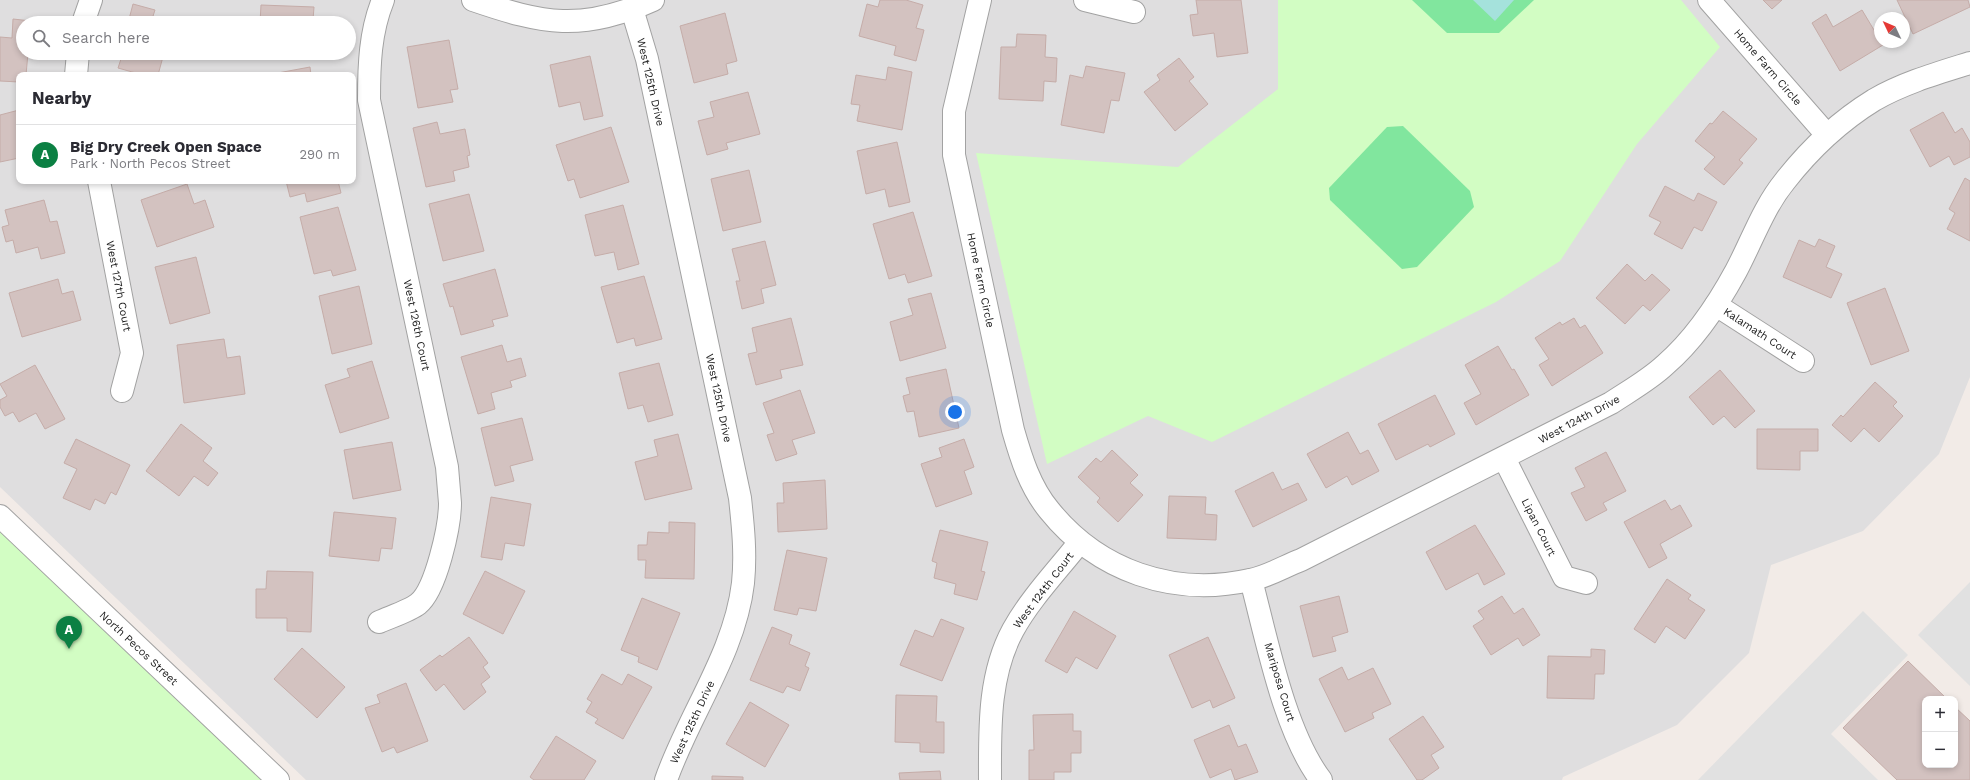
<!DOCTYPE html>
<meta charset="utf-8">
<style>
:root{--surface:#fff;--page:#f7f7f7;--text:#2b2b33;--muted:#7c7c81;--line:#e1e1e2;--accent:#0b8043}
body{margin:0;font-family:"Work Sans",sans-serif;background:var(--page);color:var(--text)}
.controls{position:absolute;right:12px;bottom:12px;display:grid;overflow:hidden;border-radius:8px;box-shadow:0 2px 6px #0003}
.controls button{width:36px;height:36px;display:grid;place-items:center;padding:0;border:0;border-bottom:1px solid var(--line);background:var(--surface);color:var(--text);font:20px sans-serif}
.compass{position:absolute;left:1874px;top:12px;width:36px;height:36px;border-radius:50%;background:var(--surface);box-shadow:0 2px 6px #0003;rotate:314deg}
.you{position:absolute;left:955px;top:412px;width:14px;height:14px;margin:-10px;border:3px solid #fff;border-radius:50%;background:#1a73e8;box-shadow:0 0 0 6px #1a73e833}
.badge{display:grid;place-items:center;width:26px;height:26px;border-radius:50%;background:var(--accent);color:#fff;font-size:13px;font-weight:700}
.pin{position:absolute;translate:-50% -33px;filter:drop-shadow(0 1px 2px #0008)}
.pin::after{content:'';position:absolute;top:21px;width:14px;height:12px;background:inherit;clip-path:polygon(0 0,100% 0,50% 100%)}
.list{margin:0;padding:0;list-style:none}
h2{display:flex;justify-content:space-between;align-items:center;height:52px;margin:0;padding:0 16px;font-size:17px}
h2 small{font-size:13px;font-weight:400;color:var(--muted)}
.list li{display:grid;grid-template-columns:26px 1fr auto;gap:12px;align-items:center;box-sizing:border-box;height:60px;padding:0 16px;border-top:1px solid var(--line)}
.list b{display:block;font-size:15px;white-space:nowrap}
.list p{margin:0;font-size:13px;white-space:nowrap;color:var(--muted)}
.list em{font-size:13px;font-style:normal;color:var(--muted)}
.icon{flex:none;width:22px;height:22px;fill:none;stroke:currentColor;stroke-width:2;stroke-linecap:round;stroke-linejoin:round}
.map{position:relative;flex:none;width:1970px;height:780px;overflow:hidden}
.search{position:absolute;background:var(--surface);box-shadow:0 2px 6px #0003;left:16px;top:16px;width:340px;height:44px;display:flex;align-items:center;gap:10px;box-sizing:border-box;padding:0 14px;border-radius:22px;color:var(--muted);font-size:15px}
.panel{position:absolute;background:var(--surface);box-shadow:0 2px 6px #0003;left:16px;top:72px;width:340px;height:112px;border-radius:8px}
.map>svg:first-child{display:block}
</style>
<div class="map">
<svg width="1970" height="780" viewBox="0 0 1970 780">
<rect width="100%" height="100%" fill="#f2ebe7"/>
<path fill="#dfdedf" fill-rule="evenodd" d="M 0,0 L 1970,0 L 1970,377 L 1939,454 L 1863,531 L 1771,565 L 1749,653 L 1677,725 L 1563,777 L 1562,780 L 306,780 L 0,487 ZM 1880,18 L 1904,18 L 1904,42 L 1880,42 ZM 23,23 L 349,23 L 349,53 L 23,53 ZM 19,75 L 353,75 L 353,181 L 19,181 Z"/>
<g fill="#d2fdc3">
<polygon points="1278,0 1681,0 1720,47 1637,144 1560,261 1496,302 1212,442 1148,416 1047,464 976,153 1178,167 1278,89"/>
<polygon points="0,519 275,780 0,780"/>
</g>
<g fill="#81e69e">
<polygon points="1412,0 1534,0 1499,33 1447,33"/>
<polygon points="1403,126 1470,191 1474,207 1417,267 1402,269 1330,200 1329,188 1387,127"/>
</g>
<g fill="#e1e1e1">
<polygon points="1970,582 1970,686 1918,635"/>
<polygon points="1863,611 1908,655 1831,734 1878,780 1698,780"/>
</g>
<polygon fill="#a5e2dc" points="1473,0 1514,0 1495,21"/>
<g fill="#d3c2c0" stroke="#c5aca8">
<polygon points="880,0 906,0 923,5 916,28 924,30 916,61 894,55 896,46 859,36 867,4 878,7"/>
<polygon points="1196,0 1241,0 1248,53 1217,57 1214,33 1193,36 1190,15 1198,14"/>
<polygon points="1763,0 1782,0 1772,9"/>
<polygon points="1897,0 1968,0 1970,7 1913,34"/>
<polygon points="133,4 155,10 153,16 173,23 128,23"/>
<polygon points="261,5 314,7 313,20 325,20 325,23 260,23"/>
<polygon points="1862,10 1883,45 1840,71 1812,23 1826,14 1833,27"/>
<polygon points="725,13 737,61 726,64 728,74 694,83 680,26"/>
<polygon points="13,19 31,21 30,23 23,23 23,53 28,53 26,75 19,75 19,82 0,81 0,37 12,38"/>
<polygon points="1017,34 1046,35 1045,57 1057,58 1056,82 1044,81 1043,101 999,99 1001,47 1016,47"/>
<polygon points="449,40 458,89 450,90 453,102 418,108 407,47"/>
<polygon points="123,53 164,53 158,75 143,75 118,68"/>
<polygon points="590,56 603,116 584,120 580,102 559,107 550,65"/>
<polygon points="1179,58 1194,77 1189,81 1208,104 1175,131 1144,92 1160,80 1157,75"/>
<polygon points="1086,66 1125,73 1119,101 1111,100 1104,133 1061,125 1070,75 1083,78"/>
<polygon points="310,67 311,75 267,75"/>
<polygon points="888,67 912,72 902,130 857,121 860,105 851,104 856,75 886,80"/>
<polygon points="748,92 760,134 726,143 728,149 707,155 698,121 714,117 710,102"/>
<polygon points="19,110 19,158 0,162 0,115"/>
<polygon points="1723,111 1757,139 1739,160 1743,163 1724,185 1704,169 1715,157 1695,141 1710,123 1712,124"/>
<polygon points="1943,112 1955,133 1962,128 1970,142 1970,157 1954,165 1949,156 1930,167 1910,130"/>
<polygon points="437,122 440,134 465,129 470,155 467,156 469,167 453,171 455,181 426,187 413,128"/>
<polygon points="611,127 629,182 580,198 574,179 568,181 556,145"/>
<polygon points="897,142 910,202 889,207 885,189 866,194 857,151"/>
<polygon points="749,170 761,222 723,231 711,179"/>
<polygon points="1965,178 1970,181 1970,241 1947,229 1955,213 1949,209"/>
<polygon points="286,181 338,181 341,193 307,202 305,193 290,197"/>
<polygon points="187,184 194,204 205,200 214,227 157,247 141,200"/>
<polygon points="1665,186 1694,201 1698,193 1717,202 1702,231 1694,227 1682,249 1654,234 1661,222 1649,216"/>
<polygon points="469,194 484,251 443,261 429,204"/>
<polygon points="44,200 50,222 57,221 65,253 41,259 38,247 16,253 13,240 6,242 2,227 9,225 5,210"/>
<polygon points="623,205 639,264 618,270 614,252 595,256 585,215"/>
<polygon points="338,207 356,270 333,276 331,270 314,274 300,217"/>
<polygon points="913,212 932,276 908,283 905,274 889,279 873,224"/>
<polygon points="1819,239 1835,246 1826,267 1842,274 1831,298 1783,277 1799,240 1815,247"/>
<polygon points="765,241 776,285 761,289 764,303 742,309 736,281 740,281 732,249"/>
<polygon points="196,257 210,313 170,324 155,267"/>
<polygon points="1627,264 1645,281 1652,274 1670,290 1650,311 1643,305 1625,324 1596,298"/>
<polygon points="495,269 508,316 492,320 494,326 461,335 453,306 450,307 443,284"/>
<polygon points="644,276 662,339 636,346 634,338 617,343 601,287"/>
<polygon points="58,279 62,294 73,291 81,320 22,337 9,293"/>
<polygon points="359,286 372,344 332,354 319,296"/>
<polygon points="1885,288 1909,351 1871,365 1847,303"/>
<polygon points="931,293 946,348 900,361 890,322 913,315 908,299"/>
<polygon points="791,318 803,365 780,370 782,378 756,385 748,354 757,352 752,328"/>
<polygon points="1574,318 1580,328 1585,325 1603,353 1552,386 1539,365 1549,359 1535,338 1560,322 1562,325"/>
<polygon points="224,339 227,358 240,356 245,394 184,403 177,345"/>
<polygon points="502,345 507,362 521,358 526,376 510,381 512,387 491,393 495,409 478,414 461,357"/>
<polygon points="1498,346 1512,370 1514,369 1529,395 1476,425 1464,403 1481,394 1465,365"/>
<polygon points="372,361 389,418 340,433 325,385 350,377 347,369"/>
<polygon points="659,363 673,415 648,422 643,405 628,409 619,373"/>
<polygon points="35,365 65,419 45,429 36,413 19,422 13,412 5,416 0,407 0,400 7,396 0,384"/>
<polygon points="946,369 959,428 919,437 914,411 907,412 903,396 910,394 906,378"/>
<polygon points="1720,370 1755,411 1735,428 1724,416 1713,425 1689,397"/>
<polygon points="1875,382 1897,402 1893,406 1903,416 1879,442 1864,428 1851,442 1832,425 1841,415 1843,417"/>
<polygon points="800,390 815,433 792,440 797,454 776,461 767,435 774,433 763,403"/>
<polygon points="1435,395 1455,434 1430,447 1428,444 1396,460 1378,424"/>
<polygon points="522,418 533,460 510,466 514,481 495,486 481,428"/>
<polygon points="181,424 212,448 203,461 218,473 208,486 194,476 179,496 146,471"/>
<polygon points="1757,429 1818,429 1818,451 1800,451 1800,470 1757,469"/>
<polygon points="1348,432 1360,454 1368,450 1379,471 1352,485 1347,476 1326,488 1307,454"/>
<polygon points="678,434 692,489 645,500 635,462 658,456 654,440"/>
<polygon points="76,439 130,465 116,495 111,492 105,504 95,499 90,510 63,498 77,469 64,463"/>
<polygon points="964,439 974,467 964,471 972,494 936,507 921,464 942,457 939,448"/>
<polygon points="392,442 401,490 353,499 344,450"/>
<polygon points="1112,450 1138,475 1130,483 1143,495 1118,522 1097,502 1100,498 1078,477 1096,458 1101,462"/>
<polygon points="1606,452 1626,491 1603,503 1607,510 1586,521 1571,493 1585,487 1575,468"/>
<polygon points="1273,472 1282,490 1298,483 1307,500 1253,527 1235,491"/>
<polygon points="825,480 827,529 778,532 777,503 784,503 783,483"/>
<polygon points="1169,496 1206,497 1205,514 1217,515 1216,540 1167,538"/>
<polygon points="491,497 531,504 524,546 505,543 502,560 481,557"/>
<polygon points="1665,500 1671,510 1680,505 1692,526 1660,544 1667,558 1649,568 1624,522"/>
<polygon points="334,512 396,518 392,549 381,548 379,561 329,556"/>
<polygon points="669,522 695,523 694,579 645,578 646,560 638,560 638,545 647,545 648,532 669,533"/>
<polygon points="1475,525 1505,574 1484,585 1478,573 1446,590 1426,552"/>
<polygon points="940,530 988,542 981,571 985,572 977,600 954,594 956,584 934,578 937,563 932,561"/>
<polygon points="787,550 827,558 816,611 799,608 797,615 774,610"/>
<polygon points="267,571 313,572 311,632 287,631 287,618 256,618 256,589 266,589"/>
<polygon points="485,571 525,591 503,634 463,614"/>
<polygon points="1667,579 1691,595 1688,599 1705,610 1685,639 1666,626 1655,643 1634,629"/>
<polygon points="1339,596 1348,632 1332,637 1336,651 1313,657 1300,606"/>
<polygon points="1502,596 1514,614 1523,608 1540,635 1523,646 1518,638 1491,655 1473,626 1484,619 1478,611"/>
<polygon points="642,598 680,613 657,670 638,662 639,657 621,650"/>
<polygon points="1074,611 1116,636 1097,669 1076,657 1067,673 1045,661"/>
<polygon points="941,619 964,628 942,681 900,665 915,630 933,637"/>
<polygon points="772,627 792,635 789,644 810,653 805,666 809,668 800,691 787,686 783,693 750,680"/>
<polygon points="469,637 488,663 483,667 490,677 481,684 486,692 464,710 444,684 436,691 420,670 440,655 442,657"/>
<polygon points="1208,637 1235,698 1213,708 1210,700 1192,708 1169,655"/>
<polygon points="302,648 345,687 317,718 274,679"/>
<polygon points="1591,649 1605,650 1604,674 1595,674 1594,699 1547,698 1548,656 1591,657"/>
<polygon points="1908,661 1947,699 1925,699 1925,765 1955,765 1955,707 1970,721 1970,780 1897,780 1843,728"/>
<polygon points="1342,667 1348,680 1373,668 1391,704 1372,713 1374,718 1345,732 1319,679"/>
<polygon points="602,674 622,685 628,674 652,687 623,739 595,723 598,719 586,712 592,702 587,699"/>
<polygon points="406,683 428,741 397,753 394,747 382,752 365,708 380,703 377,695"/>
<polygon points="896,695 937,696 936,722 944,722 944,753 920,752 920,743 895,742"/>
<polygon points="750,702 789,725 765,767 726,744"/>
<polygon points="1073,714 1073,731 1081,731 1081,753 1071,753 1071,772 1054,772 1054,780 1029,780 1029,750 1034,750 1033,715"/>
<polygon points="1423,716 1444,747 1431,755 1439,768 1422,780 1417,780 1389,739"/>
<polygon points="1229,725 1238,747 1246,744 1258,772 1235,780 1231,769 1210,778 1194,740"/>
<polygon points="556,736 596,761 584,780 534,780 530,777"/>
<polygon points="940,771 941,780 900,780 899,773"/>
<polygon points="712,776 743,777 743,780 712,780"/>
</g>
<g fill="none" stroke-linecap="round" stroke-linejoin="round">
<defs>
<g id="minor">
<path d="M 473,0 C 543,24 582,32 653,0"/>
<path d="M 980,0 L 954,111 L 954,155 L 1013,430 C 1021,458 1030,487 1049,510 C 1098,571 1173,597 1250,580 C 1267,577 1285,566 1301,560 L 1611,403 C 1629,391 1649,380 1665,365 C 1695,339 1717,306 1736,271 C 1752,241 1763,208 1785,181 C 1810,149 1840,121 1874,100 C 1903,83 1938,73 1970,63"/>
<polyline points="1085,0 1134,12"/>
<polyline points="1709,0 1827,135"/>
<path d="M 632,9 L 647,59 L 740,498 C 743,526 746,554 743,583 C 735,653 689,714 666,780"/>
<polyline points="83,23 91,0"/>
<polyline points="76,75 78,53"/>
<polyline points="99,181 132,353 122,391"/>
<polyline points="1716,305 1803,361"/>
<polyline points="1504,458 1564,577 1586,583"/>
<polyline points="0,516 278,780"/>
<path d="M 1251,580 C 1267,640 1284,731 1321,780"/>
<path d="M 379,622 C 390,617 409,611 418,604 C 436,590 450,526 450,503 C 449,491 448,479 447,467 L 369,100 C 369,65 370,32 383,0"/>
<path d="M 990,780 C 990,730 988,676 1013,630 C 1030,599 1057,571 1079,543"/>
</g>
</defs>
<use href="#minor" stroke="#a2a2a2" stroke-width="24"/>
<use href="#minor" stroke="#fff" stroke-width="22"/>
</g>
<g text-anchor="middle" stroke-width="3.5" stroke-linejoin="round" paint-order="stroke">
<g font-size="11" fill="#212121" stroke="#fff">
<text transform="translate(1768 67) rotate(49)" y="4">Home Farm Circle</text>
<text transform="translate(651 82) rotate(77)" y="4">West 125th Drive</text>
<text transform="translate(981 280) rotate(78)" y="4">Home Farm Circle</text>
<text transform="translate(119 286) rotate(79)" y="4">West 127th Court</text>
<text transform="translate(417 325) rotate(78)" y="4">West 126th Court</text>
<text transform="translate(1760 333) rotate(33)" y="4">Kalamath Court</text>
<text transform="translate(719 398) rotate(78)" y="4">West 125th Drive</text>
<text transform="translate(1579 419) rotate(-28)" y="4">West 124th Drive</text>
<text transform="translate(1539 527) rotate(63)" y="4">Lipan Court</text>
<text transform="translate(1043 590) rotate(-53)" y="4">West 124th Court</text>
<text transform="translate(139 648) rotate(43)" y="4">North Pecos Street</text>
<text transform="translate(1280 682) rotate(73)" y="4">Mariposa Court</text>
<text transform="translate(692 722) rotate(-65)" y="4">West 125th Drive</text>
</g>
</g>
</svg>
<div class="controls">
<button>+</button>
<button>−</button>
</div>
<svg class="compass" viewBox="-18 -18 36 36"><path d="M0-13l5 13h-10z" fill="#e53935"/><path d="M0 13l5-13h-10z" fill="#7c7c81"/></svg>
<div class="you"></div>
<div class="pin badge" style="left:69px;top:649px">A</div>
<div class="search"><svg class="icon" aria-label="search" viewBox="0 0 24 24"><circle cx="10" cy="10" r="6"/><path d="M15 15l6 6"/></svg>Search here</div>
<section class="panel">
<h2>Nearby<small></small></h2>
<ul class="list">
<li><span class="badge">A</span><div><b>Big Dry Creek Open Space</b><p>Park · North Pecos Street</p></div><em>290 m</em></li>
</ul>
</section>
</div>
